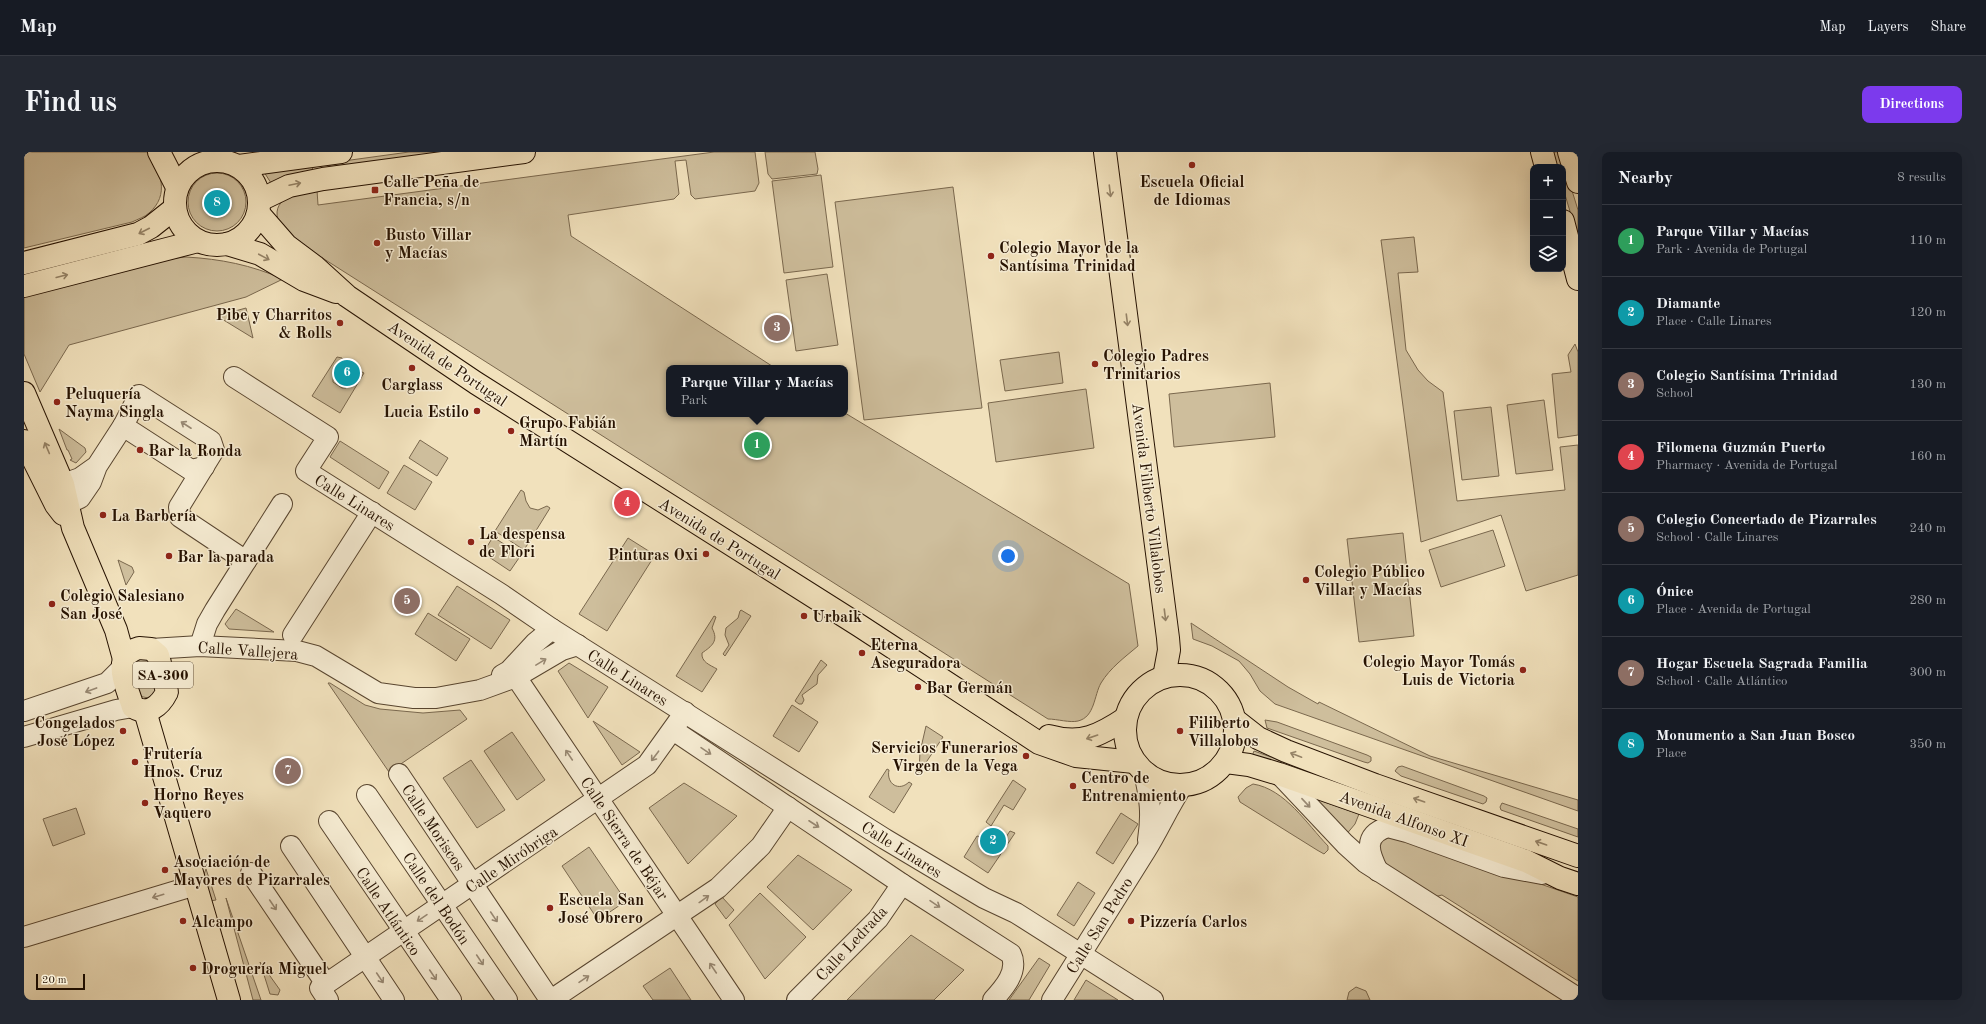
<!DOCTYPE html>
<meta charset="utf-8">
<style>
:root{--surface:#171b24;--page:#242831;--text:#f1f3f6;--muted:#9ea1a6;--line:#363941;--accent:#7c3aed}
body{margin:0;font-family:"Old Standard TT",serif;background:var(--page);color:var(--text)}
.controls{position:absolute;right:12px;top:12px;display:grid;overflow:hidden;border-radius:8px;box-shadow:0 4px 16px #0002}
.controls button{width:36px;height:36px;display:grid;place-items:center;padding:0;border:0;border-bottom:1px solid var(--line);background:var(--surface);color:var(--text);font:20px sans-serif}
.scale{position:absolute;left:12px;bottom:10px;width:49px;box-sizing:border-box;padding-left:4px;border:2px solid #251100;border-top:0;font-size:11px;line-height:14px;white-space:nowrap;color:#251100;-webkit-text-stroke:3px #f6ecd3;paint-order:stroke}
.you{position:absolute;left:984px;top:404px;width:14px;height:14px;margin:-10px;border:3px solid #fff;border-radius:50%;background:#1a73e8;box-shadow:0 0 0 6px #1a73e833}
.badge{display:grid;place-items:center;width:26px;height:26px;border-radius:50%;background:var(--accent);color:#fff;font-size:13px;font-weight:700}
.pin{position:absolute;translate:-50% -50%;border:2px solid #fff;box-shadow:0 1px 4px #0006}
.popup{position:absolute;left:642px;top:213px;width:182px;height:52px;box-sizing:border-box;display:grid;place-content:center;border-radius:8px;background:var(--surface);filter:drop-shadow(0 1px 3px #0005);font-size:13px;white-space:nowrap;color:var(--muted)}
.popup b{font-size:15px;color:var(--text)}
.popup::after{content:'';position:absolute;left:50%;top:100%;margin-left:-8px;border:8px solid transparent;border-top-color:var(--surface)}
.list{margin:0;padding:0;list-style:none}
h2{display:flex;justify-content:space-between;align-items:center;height:52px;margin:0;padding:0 16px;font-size:17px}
h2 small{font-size:13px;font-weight:400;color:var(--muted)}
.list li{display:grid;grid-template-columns:26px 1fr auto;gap:12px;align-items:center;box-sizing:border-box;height:72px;padding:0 16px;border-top:1px solid var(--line)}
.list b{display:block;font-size:15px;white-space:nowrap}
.list p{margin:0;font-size:13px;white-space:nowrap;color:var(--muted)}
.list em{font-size:13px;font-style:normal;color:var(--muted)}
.icon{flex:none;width:22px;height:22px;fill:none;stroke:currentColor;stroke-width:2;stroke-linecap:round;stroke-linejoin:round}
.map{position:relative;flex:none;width:1554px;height:848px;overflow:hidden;border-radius:8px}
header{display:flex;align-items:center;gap:24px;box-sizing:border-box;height:56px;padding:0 20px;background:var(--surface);border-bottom:1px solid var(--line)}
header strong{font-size:19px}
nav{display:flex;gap:22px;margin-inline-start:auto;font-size:14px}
.intro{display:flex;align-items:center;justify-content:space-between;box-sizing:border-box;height:96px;padding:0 24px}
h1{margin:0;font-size:28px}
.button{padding:10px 18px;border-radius:8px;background:var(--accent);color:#fff;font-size:14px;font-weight:700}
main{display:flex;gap:24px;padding:0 24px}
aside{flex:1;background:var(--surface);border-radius:8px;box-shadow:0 4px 16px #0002}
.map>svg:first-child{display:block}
</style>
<header>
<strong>Map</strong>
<nav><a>Map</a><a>Layers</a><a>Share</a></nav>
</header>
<div class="intro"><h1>Find us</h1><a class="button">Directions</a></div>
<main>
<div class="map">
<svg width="1554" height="848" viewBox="0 0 1554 848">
<rect width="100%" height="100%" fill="#f1e1bc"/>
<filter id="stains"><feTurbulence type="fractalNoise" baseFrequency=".005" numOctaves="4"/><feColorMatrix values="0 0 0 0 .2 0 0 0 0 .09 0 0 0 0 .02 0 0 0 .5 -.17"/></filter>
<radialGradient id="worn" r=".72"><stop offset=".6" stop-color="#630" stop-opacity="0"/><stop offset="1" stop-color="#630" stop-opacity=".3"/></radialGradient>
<g fill="#cebe9c" stroke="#7a684e">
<path d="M 0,0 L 123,0 C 137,19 146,43 125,61 C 121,65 114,67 108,70 L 0,96 Z"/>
<polygon points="385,0 437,0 307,17 305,11"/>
<path d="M 690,0 L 731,0 L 735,31 L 731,39 L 671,47 L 667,43 L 662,8 L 651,9 L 655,42 L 650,47 L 544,63 L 547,84 L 751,216 L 645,216 L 645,262 L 821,261 L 1105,432 L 1114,494 C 1101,505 1086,516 1077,531 C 1070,543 1071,565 1054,569 C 1046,571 1033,567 1024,567 L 267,86 C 263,81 256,73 254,68 C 247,44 278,40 293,38 L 294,53 Z"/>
<polygon points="741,0 791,0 794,17 793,22 748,27 744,22"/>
<polygon points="1528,0 1536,0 1554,58 1554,86 1539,36 1539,15 1533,15"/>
<polygon points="288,13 289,20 247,31 240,20"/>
<circle cx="193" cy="50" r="29"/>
<polygon points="797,23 809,115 760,121 748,29"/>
<polygon points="929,35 958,256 840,268 811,50"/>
<polygon points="1390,85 1394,120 1374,121 1382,198 1394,218 1404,229 1419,240 1433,349 1541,338 1536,295 1554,293 1554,423 1502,439 1477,363 1397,390 1357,88"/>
<path d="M 162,105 C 197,107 227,113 259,127 L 222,145 L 45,193 L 16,240 L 0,202 L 0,145 L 143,107 Z"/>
<polygon points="803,122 814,193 772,199 762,128"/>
<polygon points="222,156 229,186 193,164"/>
<polygon points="1551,192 1554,200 1554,283 1534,286 1528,222 1547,220 1544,203"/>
<polygon points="1035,200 1039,231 981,239 976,208"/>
<polygon points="313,205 318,206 320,211 309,227 309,230 318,236 322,236 334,218 340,221 316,261 288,244"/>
<polygon points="1246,231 1251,285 1150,295 1145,242"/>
<polygon points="1062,237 1070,296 972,310 964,251"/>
<polygon points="1520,248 1529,318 1492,322 1483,253"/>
<polygon points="1467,255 1475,324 1438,328 1430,259"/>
<polygon points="35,277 61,296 62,300 52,311 46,308 48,307 44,298 43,298"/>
<polygon points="396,288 424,306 413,324 385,306"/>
<polygon points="316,289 365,320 355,337 306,305"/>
<polygon points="380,313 408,330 391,358 363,341"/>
<polygon points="497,338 500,340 502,349 506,356 514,358 523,354 526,356 500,398 471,379"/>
<polygon points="1469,378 1481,414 1417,435 1405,398"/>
<polygon points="1379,381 1390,484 1335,490 1323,387"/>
<polygon points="469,385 497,403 486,419 459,401"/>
<polygon points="604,386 631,403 583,479 555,462"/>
<polygon points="94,408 108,415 110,420 102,433"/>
<polygon points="433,434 486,468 467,497 414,463"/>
<polygon points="212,457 250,480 205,477 201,472"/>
<polygon points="717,458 727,464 701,504 699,502 705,493 701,483 702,476 714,466 716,459"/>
<polygon points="404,461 446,487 432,509 391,482"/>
<path d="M 690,464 L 692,465 L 688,476 C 695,489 688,494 678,501 C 677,510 686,513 693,517 L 678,540 L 652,524 Z"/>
<polygon points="1167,471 1264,535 1294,552 1295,550 1406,604 1554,648 1554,659 1251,552 1236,539 1226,522 1215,509 1188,494 1169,487"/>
<polygon points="113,506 124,507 132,535 131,541 124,546 115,544 108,517"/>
<polygon points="797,508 803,513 794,523 793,532 778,543 780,548 778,552 775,552 771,549"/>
<polygon points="545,511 584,535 564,566 534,519"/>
<polygon points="304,531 306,531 341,553 356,557 399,561 436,558 443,567 365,620"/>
<polygon points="768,553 794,570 775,600 749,584"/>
<polygon points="1241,568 1253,570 1343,603 1347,605 1347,609 1344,611 1340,610 1243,576"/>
<polygon points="569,569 616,600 598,613"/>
<polygon points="902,574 919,585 895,621 896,600"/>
<polygon points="488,580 521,628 493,648 460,599"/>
<polygon points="1230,599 1244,604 1343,639 1341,644 1228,604"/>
<polygon points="447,608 481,658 453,676 419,626"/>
<polygon points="1378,614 1460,644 1463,646 1462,650 1459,652 1377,624 1371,619 1374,615"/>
<path d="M 863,617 L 865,618 C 862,632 875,640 885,630 L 888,632 L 870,661 L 845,645 Z"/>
<polygon points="989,628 1002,637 989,658 980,653 967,674 962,670"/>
<polygon points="660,631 713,664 664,712 625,656"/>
<path d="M 1229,632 C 1261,637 1283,672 1304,694 L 1304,698 L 1300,702 L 1293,698 L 1216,650 L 1214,645 L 1222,636 Z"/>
<polygon points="1289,646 1335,662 1331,672 1321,684"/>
<polygon points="1478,651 1554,677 1554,685 1477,658 1476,655"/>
<polygon points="52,656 61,682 29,694 19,667"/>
<polygon points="1097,661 1114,672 1089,712 1072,701"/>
<polygon points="986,679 991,681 964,721 940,705 953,684 957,685 959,687 974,697"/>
<polygon points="1372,682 1554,745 1554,829 1418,743 1410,745 1359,712 1354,691 1357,687"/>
<polygon points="565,695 602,749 574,768 538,714"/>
<polygon points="774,703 828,738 789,778 743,735"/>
<polygon points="182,717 192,748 186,749 179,725"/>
<polygon points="1054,730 1071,741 1050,774 1033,763"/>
<polygon points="736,741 782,785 741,827 705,773"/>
<polygon points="698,745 710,758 702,767 691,752"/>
<polygon points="202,746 237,848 229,848"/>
<polygon points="887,783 940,818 910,848 823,848"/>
<polygon points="1015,806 1026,813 1005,848 985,848"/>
<polygon points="236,810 256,838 254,843 246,842"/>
<polygon points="646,816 667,848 629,848 619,834"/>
<polygon points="1062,828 1094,848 1050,848"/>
<polygon points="1332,835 1342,839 1346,848 1323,848 1325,840"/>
</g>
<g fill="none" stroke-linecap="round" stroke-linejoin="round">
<defs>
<g id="minor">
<polyline points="210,225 304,285 282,319 477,442 528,477 861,687 960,746 992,761 1129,848"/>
<polyline points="99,274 167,318 180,315"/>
<polyline points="73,314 56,326 39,332 32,353 43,352 56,346 67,330 73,314 99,274 115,243 187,289 190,298 155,355 156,365 222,409"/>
<polyline points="269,483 348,360"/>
<polyline points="176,494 183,472 191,458 258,352"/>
<polyline points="127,497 176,494 273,499 292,504 354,541 390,546 412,546 456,538 492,525 538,498 554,493"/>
<polyline points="478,523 485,519 511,491 528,477"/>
<polyline points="492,525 710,848"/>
<polyline points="0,559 83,531 98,516"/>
<path d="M 649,578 L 878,732 L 987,802 C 995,819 980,836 969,848"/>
<polyline points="0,585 92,558 109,555"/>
<path d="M 1120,621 C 1126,646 1128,662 1124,688"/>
<polyline points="375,622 526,848"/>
<polyline points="1255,622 1321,692 1342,711 1554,846"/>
<polyline points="343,643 483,848"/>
<polyline points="305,669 427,848"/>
<polyline points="267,694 370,848"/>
<path d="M 1354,719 C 1345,701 1338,683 1364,675 L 1383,680 L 1480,715 L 1518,722"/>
<polyline points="227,721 302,832"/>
<polyline points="0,785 172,733"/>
<polyline points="304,848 296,836 623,613 661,560"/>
<polyline points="527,848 694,736 737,694 764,655"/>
<polyline points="773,848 854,767 878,732"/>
<path d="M 1028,848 L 1122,698 C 1135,677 1145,654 1159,633"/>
</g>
<g id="major">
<polyline points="135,0 153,35"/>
<polyline points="1081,0 1144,486 1145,498 1140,525"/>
<polyline points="1518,0 1522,15"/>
<polyline points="1545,0 1554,30"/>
<circle cx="193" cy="51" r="42"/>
<polyline points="215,14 317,0"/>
<polyline points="236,48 265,34 299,27 500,0"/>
<polyline points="235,62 262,93 290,114 323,144 452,231 836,474 1015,591 1052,604 1110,610"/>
<polyline points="1539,69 1554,127"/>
<polyline points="203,92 236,102 280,128 312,140"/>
<polyline points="0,111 114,82 127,75 151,56"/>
<polyline points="0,134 174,89"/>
<circle cx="1156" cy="578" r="55"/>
<polyline points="1211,568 1234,586 1262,599 1351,633 1554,704"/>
<path d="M 1025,584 C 1057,593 1075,584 1102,566"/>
<polyline points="1202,610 1225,613 1255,622 1502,709 1536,726 1554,732"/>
</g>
<g id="highway">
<polyline points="0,241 39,332 49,376 92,478 100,507"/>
<polyline points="0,289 32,353 39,362"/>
<path d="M 115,496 L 127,497 L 134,503 L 143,540 C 136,554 124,564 109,555 C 103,535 86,504 115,496 Z"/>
<polyline points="121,559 205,848"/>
</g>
</defs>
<use href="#minor" stroke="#58452f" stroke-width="22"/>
<use href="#major" stroke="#251100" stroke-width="24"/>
<use href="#highway" stroke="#251100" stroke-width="24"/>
<use href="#minor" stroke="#f6ecd3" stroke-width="20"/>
<use href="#major" stroke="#f1e1bc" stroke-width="22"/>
<use href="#highway" stroke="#f1e1bc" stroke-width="22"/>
</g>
<defs><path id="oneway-shaft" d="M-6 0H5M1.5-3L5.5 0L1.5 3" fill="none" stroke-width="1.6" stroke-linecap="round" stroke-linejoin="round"/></defs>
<g stroke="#958367">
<use href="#oneway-shaft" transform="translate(271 32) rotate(-12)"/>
<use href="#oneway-shaft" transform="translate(1086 39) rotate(83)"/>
<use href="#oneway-shaft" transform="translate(120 79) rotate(153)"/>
<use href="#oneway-shaft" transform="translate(240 105) rotate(28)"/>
<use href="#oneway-shaft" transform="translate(38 124) rotate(-14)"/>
<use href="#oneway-shaft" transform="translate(1103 168) rotate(83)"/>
<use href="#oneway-shaft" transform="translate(23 296) rotate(-113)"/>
<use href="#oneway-shaft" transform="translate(1141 463) rotate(83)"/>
<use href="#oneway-shaft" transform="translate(1068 585) rotate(161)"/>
<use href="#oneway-shaft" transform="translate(1272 603) rotate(-159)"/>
<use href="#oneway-shaft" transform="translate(1395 648) rotate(-161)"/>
<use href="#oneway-shaft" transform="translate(1517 691) rotate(-161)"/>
</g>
<g stroke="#988974">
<use href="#oneway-shaft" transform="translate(162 273) rotate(-147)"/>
<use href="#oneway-shaft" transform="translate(517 510) rotate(-31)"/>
<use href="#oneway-shaft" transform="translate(67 538) rotate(160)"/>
<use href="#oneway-shaft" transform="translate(682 599) rotate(34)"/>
<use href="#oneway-shaft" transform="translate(545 603) rotate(-124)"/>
<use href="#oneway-shaft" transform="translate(631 604) rotate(127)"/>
<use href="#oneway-shaft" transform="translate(1282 651) rotate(47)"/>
<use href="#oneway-shaft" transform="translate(790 672) rotate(33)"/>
<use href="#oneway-shaft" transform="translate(134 744) rotate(163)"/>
<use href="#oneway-shaft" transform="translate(680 747) rotate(-36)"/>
<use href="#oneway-shaft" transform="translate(911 752) rotate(34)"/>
<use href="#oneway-shaft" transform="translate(249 753) rotate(56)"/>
<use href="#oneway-shaft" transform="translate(470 765) rotate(56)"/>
<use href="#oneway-shaft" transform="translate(398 766) rotate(146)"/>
<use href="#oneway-shaft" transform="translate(456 808) rotate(56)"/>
<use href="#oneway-shaft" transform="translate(689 816) rotate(-124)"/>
<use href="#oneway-shaft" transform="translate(409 823) rotate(56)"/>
<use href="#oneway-shaft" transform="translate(356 826) rotate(56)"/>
<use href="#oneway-shaft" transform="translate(560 827) rotate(-34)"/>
</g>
<g fill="#8f2418" stroke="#f6ecd3" stroke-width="1.5">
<circle cx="1168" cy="13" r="4"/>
<rect x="347" y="34" width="8" height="8" rx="2"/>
<circle cx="353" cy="91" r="4"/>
<circle cx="967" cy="104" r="4"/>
<circle cx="316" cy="171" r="4"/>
<circle cx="1071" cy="212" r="4"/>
<circle cx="388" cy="216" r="4"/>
<circle cx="33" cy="250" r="4"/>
<circle cx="453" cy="259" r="4"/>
<circle cx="487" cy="279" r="4"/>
<circle cx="116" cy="298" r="4"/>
<circle cx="79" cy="363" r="4"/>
<circle cx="447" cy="390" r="4"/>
<circle cx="682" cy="402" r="4"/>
<circle cx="145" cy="404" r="4"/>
<circle cx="1282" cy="428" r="4"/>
<circle cx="28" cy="452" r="4"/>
<circle cx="780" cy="464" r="4"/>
<circle cx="838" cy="501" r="4"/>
<circle cx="1499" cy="518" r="4"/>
<circle cx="894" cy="535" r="4"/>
<circle cx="99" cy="579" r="4"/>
<circle cx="1156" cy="579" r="4"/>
<circle cx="1002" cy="604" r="4"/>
<circle cx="111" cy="610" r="4"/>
<circle cx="1049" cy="634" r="4"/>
<circle cx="121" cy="651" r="4"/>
<circle cx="141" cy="718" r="4"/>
<circle cx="526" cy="756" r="4"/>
<circle cx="159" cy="769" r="4"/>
<circle cx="1107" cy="769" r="4"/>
<circle cx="169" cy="816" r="4"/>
</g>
<g text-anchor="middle" stroke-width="3" stroke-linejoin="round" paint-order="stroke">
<rect fill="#f6ecd3" stroke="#64533f" stroke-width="1" x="109" y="510" width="60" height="26" rx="3"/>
<g font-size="15" font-weight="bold" fill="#251100">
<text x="139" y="528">SA-300</text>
</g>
<g font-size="16" font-weight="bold" fill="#251100" stroke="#f6ecd3" text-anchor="start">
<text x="359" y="35">Calle Peña de<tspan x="359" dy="18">Francia, s/n</tspan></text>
<text x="1168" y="35" text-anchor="middle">Escuela Oficial<tspan x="1168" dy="18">de Idiomas</tspan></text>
<text x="361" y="88">Busto Villar<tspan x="361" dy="18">y Macías</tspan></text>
<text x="975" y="101">Colegio Mayor de la<tspan x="975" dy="18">Santísima Trinidad</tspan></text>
<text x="308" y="168" text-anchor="end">Pibe y Charritos<tspan x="308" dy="18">&amp; Rolls</tspan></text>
<text x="1079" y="209">Colegio Padres<tspan x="1079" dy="18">Trinitarios</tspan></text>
<text x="388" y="238" text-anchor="middle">Carglass</text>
<text x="41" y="247">Peluquería<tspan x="41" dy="18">Nayma Singla</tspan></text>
<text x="445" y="265" text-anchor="end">Lucia Estilo</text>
<text x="495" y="276">Grupo Fabián<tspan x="495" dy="18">Martín</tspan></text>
<text x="124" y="304">Bar la Ronda</text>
<text x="87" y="369">La Barbería</text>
<text x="455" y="387">La despensa<tspan x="455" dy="18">de Flori</tspan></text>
<text x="674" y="408" text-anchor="end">Pinturas Oxi</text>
<text x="153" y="410">Bar la parada</text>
<text x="1290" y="425">Colegio Público<tspan x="1290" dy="18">Villar y Macías</tspan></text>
<text x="36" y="449">Colegio Salesiano<tspan x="36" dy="18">San José</tspan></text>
<text x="788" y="470">Urbaik</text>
<text x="846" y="498">Eterna<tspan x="846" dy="18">Aseguradora</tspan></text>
<text x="1491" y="515" text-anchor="end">Colegio Mayor Tomás<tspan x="1491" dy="18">Luis de Victoria</tspan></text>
<text x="902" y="541">Bar Germán</text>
<text x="91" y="576" text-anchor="end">Congelados<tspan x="91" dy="18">José López</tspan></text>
<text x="1164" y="576">Filiberto<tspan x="1164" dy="18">Villalobos</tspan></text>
<text x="994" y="601" text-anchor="end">Servicios Funerarios<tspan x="994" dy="18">Virgen de la Vega</tspan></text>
<text x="119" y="607">Frutería<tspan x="119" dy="18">Hnos. Cruz</tspan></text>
<text x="1057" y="631">Centro de<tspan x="1057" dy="18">Entrenamiento</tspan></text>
<text x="129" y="648">Horno Reyes<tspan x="129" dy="18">Vaquero</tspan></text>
<text x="149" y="715">Asociación de<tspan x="149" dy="18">Mayores de Pizarrales</tspan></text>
<text x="534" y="753">Escuela San<tspan x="534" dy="18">José Obrero</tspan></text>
<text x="167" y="775">Alcampo</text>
<text x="1115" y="775">Pizzería Carlos</text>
<text x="177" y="822">Droguería Miguel</text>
</g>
<g font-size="16" fill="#251100" stroke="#f6ecd3">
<text transform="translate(424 211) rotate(34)" y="6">Avenida de Portugal</text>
<text transform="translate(1126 346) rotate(83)" y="6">Avenida Filiberto Villalobos</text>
<text transform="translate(331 350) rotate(32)" y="6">Calle Linares</text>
<text transform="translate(696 386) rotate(32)" y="6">Avenida de Portugal</text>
<text transform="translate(224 498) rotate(4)" y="6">Calle Vallejera</text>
<text transform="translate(604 525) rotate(32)" y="6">Calle Linares</text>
<text transform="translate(1380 666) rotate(20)" y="6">Avenida Alfonso XI</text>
<text transform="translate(410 675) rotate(56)" y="6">Calle Moriscos</text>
<text transform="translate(601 686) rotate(56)" y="6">Calle Sierra de Béjar</text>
<text transform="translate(878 697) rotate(32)" y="6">Calle Linares</text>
<text transform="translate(487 707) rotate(-34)" y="6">Calle Miróbriga</text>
<text transform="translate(413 746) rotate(56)" y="6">Calle del Bodón</text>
<text transform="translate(365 759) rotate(56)" y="6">Calle Atlántico</text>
<text transform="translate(1075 773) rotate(-58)" y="6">Calle San Pedro</text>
<text transform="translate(827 791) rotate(-47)" y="6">Calle Ledrada</text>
</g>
</g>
<rect width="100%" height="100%" filter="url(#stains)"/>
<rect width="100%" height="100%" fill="url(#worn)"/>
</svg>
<div class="controls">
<button>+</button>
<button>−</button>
<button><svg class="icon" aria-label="layers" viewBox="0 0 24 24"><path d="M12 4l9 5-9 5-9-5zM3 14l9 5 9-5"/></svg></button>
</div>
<div class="scale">20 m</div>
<div class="you"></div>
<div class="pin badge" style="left:733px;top:293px;background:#2e9e5b">1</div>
<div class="popup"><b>Parque Villar y Macías</b>Park</div>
<div class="pin badge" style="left:969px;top:689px;background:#0f9aa8">2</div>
<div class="pin badge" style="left:753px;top:176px;background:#8d6e63">3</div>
<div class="pin badge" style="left:603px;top:351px;background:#e0444e">4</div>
<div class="pin badge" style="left:383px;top:449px;background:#8d6e63">5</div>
<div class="pin badge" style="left:323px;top:221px;background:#0f9aa8">6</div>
<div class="pin badge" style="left:264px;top:619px;background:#8d6e63">7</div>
<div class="pin badge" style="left:193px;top:51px;background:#0f9aa8">8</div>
</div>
<aside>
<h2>Nearby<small>8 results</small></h2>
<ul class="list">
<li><span class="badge" style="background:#2e9e5b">1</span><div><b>Parque Villar y Macías</b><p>Park · Avenida de Portugal</p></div><em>110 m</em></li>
<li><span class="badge" style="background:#0f9aa8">2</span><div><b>Diamante</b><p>Place · Calle Linares</p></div><em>120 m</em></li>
<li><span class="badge" style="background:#8d6e63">3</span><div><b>Colegio Santísima Trinidad</b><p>School</p></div><em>130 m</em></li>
<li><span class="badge" style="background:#e0444e">4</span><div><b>Filomena Guzmán Puerto</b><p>Pharmacy · Avenida de Portugal</p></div><em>160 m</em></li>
<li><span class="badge" style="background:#8d6e63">5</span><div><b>Colegio Concertado de Pizarrales</b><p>School · Calle Linares</p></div><em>240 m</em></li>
<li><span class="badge" style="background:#0f9aa8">6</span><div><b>Ónice</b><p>Place · Avenida de Portugal</p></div><em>280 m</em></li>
<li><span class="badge" style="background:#8d6e63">7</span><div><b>Hogar Escuela Sagrada Familia</b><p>School · Calle Atlántico</p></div><em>300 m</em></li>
<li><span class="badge" style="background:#0f9aa8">8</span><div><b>Monumento a San Juan Bosco</b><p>Place</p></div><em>350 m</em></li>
</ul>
</aside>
</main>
